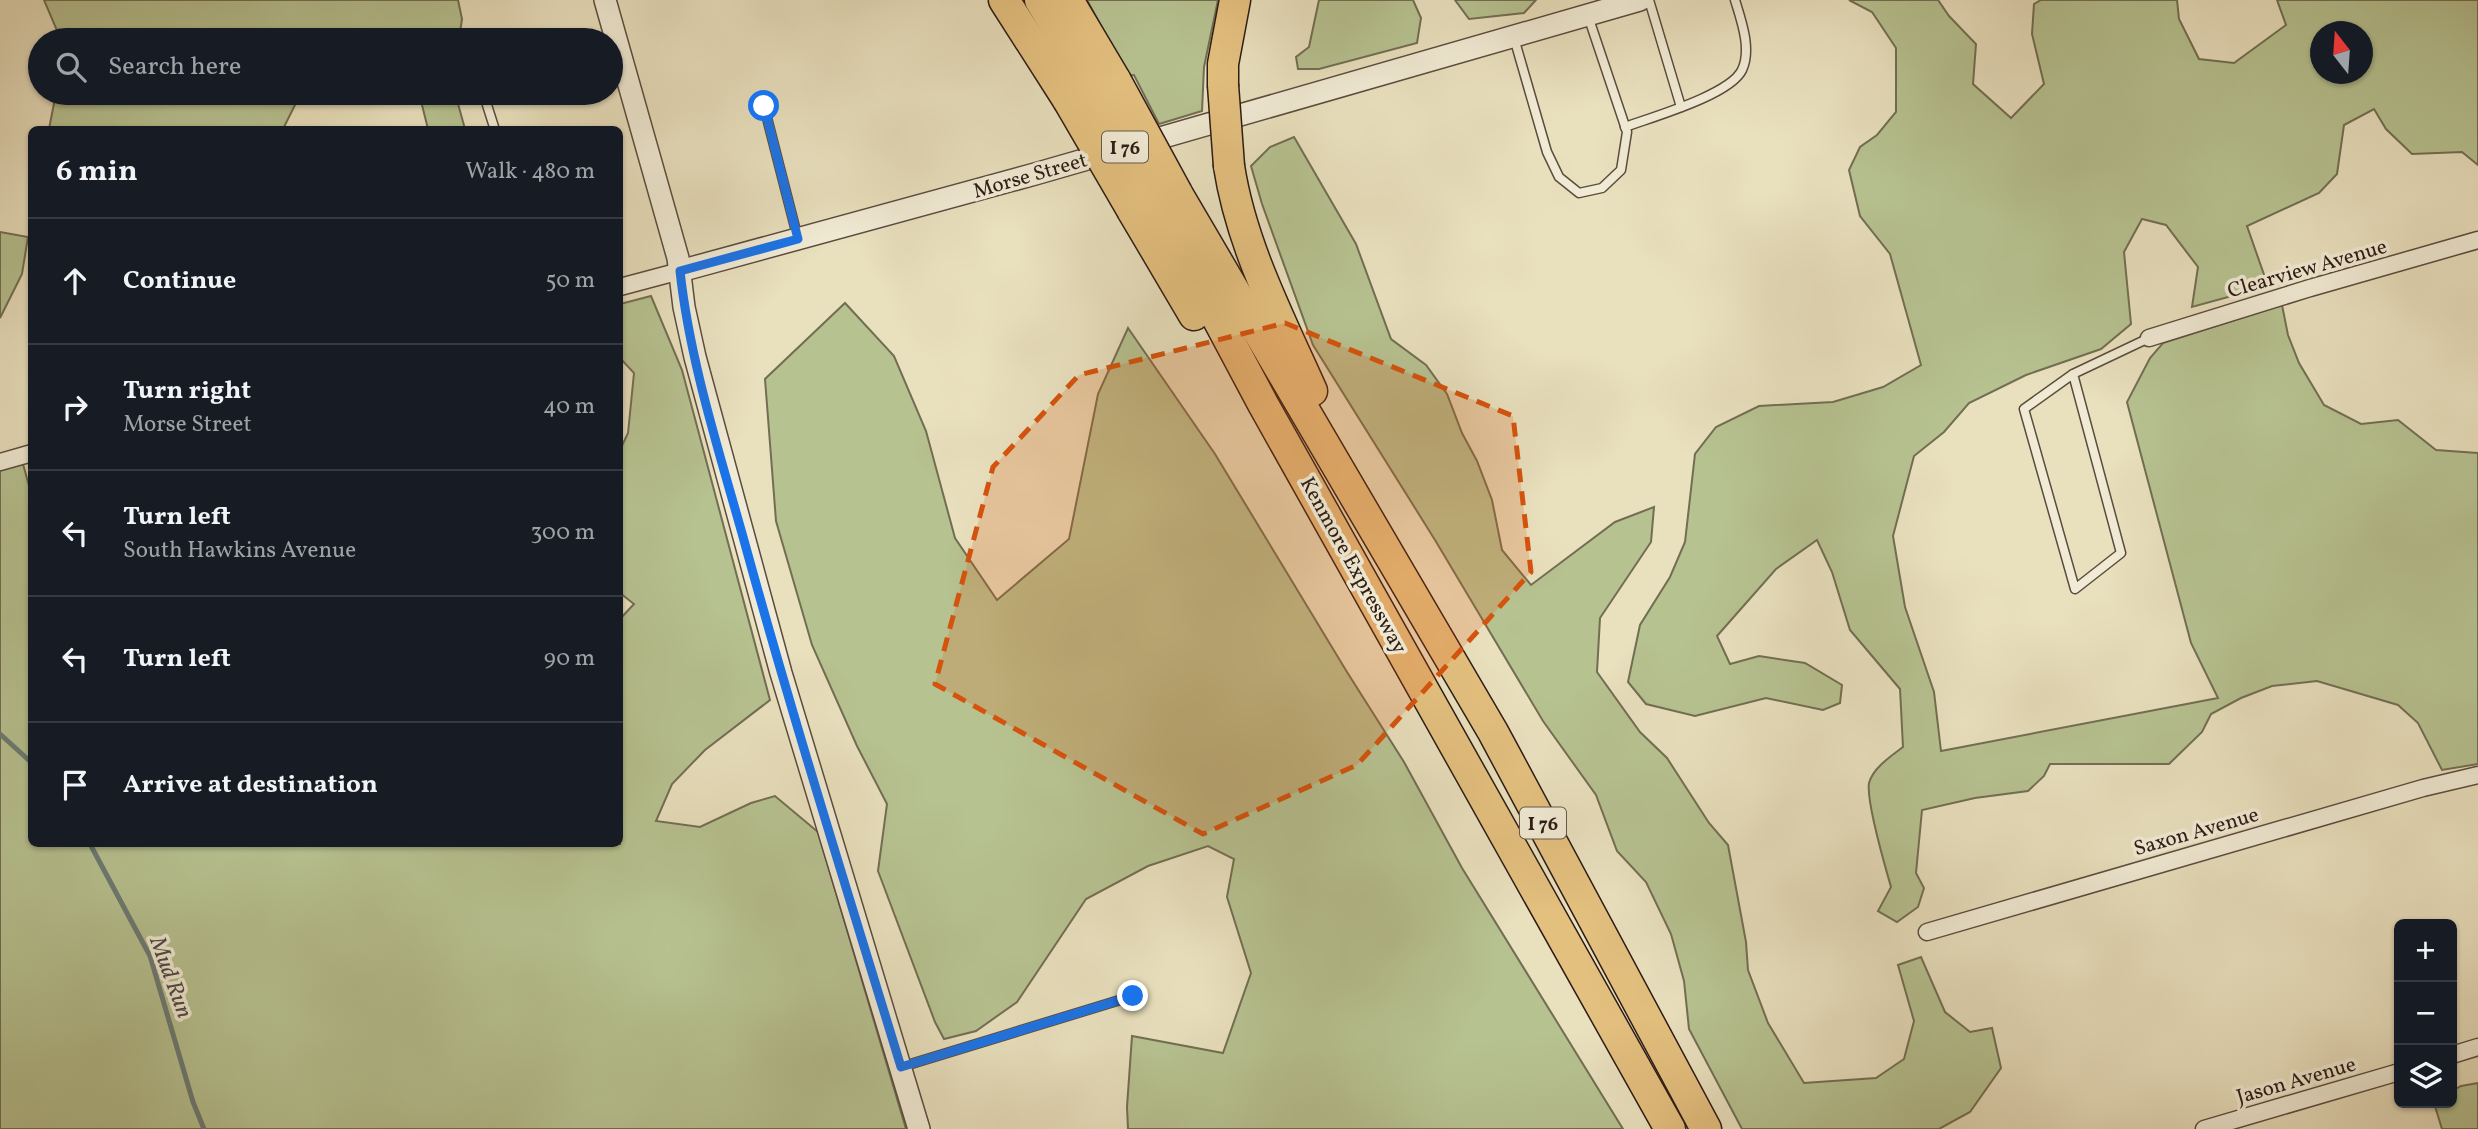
<!DOCTYPE html>
<meta charset="utf-8">
<style>
:root{--surface:#171b24;--page:#242831;--text:#f1f3f6;--muted:#9ea1a6;--line:#363941}
body{margin:0;font-family:Vollkorn,serif;background:var(--page);color:var(--text)}
.controls{position:absolute;right:21px;bottom:21px;display:grid;overflow:hidden;border-radius:10px;box-shadow:0 2px 5px #0004}
.controls button{width:63px;height:63px;display:grid;place-items:center;padding:0;border:0;border-bottom:2px solid var(--line);background:var(--surface);color:var(--text);font:35px sans-serif}
.compass{position:absolute;left:2310px;top:21px;width:63px;height:63px;border-radius:50%;background:var(--surface);box-shadow:0 2px 5px #0004;rotate:343deg}
.stop{position:absolute;width:21px;height:21px;margin:-16px;border:5px solid #1a73e8;border-radius:50%;background:#fff}
.stop.end{background:#1a73e8;border-color:#fff;box-shadow:0 2px 7px #0008}
.list{margin:0;padding:0;list-style:none}
h2{display:flex;justify-content:space-between;align-items:center;height:91px;margin:0;padding:0 28px;font-size:30px}
h2 small{font-size:23px;font-weight:400;color:var(--muted)}
.list li{display:grid;grid-template-columns:46px 1fr auto;gap:21px;align-items:center;box-sizing:border-box;height:126px;padding:0 28px;border-top:2px solid var(--line)}
.list b{display:block;font-size:26px;white-space:nowrap}
.list p{margin:0;font-size:23px;white-space:nowrap;color:var(--muted)}
.list em{font-size:23px;font-style:normal;color:var(--muted)}
.icon{flex:none;width:38px;height:38px;fill:none;stroke:currentColor;stroke-width:2;stroke-linecap:round;stroke-linejoin:round}
.map{position:relative;flex:none;width:2478px;height:1129px;overflow:hidden}
.search{position:absolute;background:var(--surface);box-shadow:0 2px 5px #0004;left:28px;top:28px;width:595px;height:77px;display:flex;align-items:center;gap:18px;box-sizing:border-box;padding:0 24px;border-radius:38px;color:var(--muted);font-size:26px}
.panel{position:absolute;background:var(--surface);box-shadow:0 2px 5px #0004;left:28px;top:126px;width:595px;height:721px;border-radius:10px}
.map>svg:first-child{display:block}
</style>
<div class="map">
<svg width="2478" height="1129" viewBox="0 0 2478 1129">
<rect width="100%" height="100%" fill="#e9e0be"/>
<filter id="stains"><feTurbulence type="fractalNoise" baseFrequency=".00286" numOctaves="4"/><feColorMatrix values="0 0 0 0 .2 0 0 0 0 .09 0 0 0 0 .02 0 0 0 .5 -.17"/></filter>
<radialGradient id="worn" r=".72"><stop offset=".6" stop-color="#630" stop-opacity="0"/><stop offset="1" stop-color="#630" stop-opacity=".3"/></radialGradient>
<g fill="#b7c291" stroke="#726e53" stroke-width="2" fill-rule="evenodd">
<polygon points="44,0 458,0 462,19 459,40 400,40 356,37 351,40 61,40"/>
<polygon points="1087,0 1218,0 1204,67 1202,111 1159,124 1134,75 1128,76"/>
<polygon points="1319,0 1413,0 1421,18 1417,43 1319,69 1298,69 1296,57 1309,47"/>
<polygon points="1455,0 1536,0 1524,13 1469,19"/>
<path d="M 1849,0 L 1938,0 L 1949,16 L 1976,44 L 1973,84 L 2011,118 L 2044,84 L 2032,34 L 2034,4 L 2041,0 L 2177,0 L 2179,19 L 2199,59 L 2234,63 L 2286,25 L 2277,0 L 2478,0 L 2478,165 L 2462,152 L 2412,154 L 2386,129 L 2374,109 L 2344,125 L 2337,174 L 2319,193 L 2247,226 L 2268,286 L 2192,307 L 2198,267 L 2166,225 L 2142,219 L 2124,252 L 2131,324 L 2101,349 L 2026,375 L 1969,403 L 1944,432 L 1914,456 L 1893,536 L 1905,607 L 1934,692 L 1941,751 L 2218,698 L 2191,643 L 2127,402 L 2150,358 L 2163,343 L 2282,305 L 2288,335 L 2299,363 L 2324,405 L 2361,424 L 2398,420 L 2436,450 L 2478,453 L 2478,764 L 2442,770 L 2418,723 L 2398,705 L 2317,681 L 2272,686 L 2241,698 L 2211,714 L 2202,732 L 2169,764 L 2050,764 L 2044,776 L 2028,791 L 1975,798 L 1922,810 L 1916,873 L 1924,888 L 1918,907 L 1897,922 L 1878,911 L 1891,887 C 1885,866 1866,802 1869,783 C 1873,768 1891,756 1903,747 L 1900,689 L 1850,630 L 1832,572 L 1817,540 L 1776,569 L 1717,636 L 1730,664 L 1759,656 L 1805,663 L 1842,685 L 1840,703 L 1823,710 L 1766,698 L 1695,716 L 1646,704 L 1628,682 L 1640,625 L 1670,577 L 1685,542 L 1695,454 L 1716,427 L 1759,406 L 1833,402 L 1883,387 L 1921,365 L 1890,254 L 1860,216 L 1849,170 L 1860,147 L 1877,135 L 1896,112 L 1896,48 L 1872,12 ZM 2320,32 L 2362,32 L 2362,74 L 2320,74 Z"/>
<polygon points="56,93 301,93 283,129 49,129"/>
<polygon points="419,93 455,93 465,129 428,129"/>
<polygon points="1294,137 1356,244 1391,339 1426,365 1447,394 1462,433 1477,461 1492,500 1502,550 1531,585 1615,522 1654,507 1651,542 1600,618 1597,672 1640,732 1667,758 1709,823 1728,845 1746,942 1748,970 1768,1023 1804,1083 1876,1078 1904,1059 1914,1021 1898,965 1921,957 1945,1012 1970,1032 1992,1028 2001,1068 1970,1112 1939,1129 1742,1129 1689,1029 1684,981 1671,934 1646,882 1617,851 1596,795 1543,721 1435,540 1313,345 1262,204 1251,166 1270,147"/>
<polygon points="0,232 28,237 22,274 0,318"/>
<polygon points="651,296 682,370 770,700 705,750 672,784 656,821 700,827 751,803 775,796 818,832 906,1129 0,1129 0,470 23,464 31,493 32,844 620,844 620,619 634,604 620,593 620,450 628,433 634,373 620,358 620,304"/>
<polygon points="845,303 894,356 926,431 955,538 997,600 1069,539 1098,394 1128,328 1215,454 1347,672 1404,762 1462,868 1623,1129 1128,1129 1127,1107 1132,1036 1223,1053 1251,973 1227,897 1234,859 1208,846 1148,866 1086,899 1017,1002 976,1031 944,1039 935,1022 878,871 887,804 857,746 812,645 776,521 765,379"/>
<polygon points="2478,1083 2478,1129 2442,1129 2434,1103 2452,1103 2452,1091 2461,1086"/>
</g>
<g fill="none" stroke-linecap="round" stroke-linejoin="round">
<g stroke="#6d7c76" stroke-width="5">
<polyline points="0,734 32,763"/>
<polyline points="90,844 150,956 193,1102 204,1129"/>
</g>
<defs>
<g id="service">
<polyline points="1649,0 1681,107"/>
<polyline points="1514,38 1547,152 1559,177 1579,193 1602,188 1621,170 1627,132 1588,16"/>
<polyline points="489,93 487,105 495,130"/>
<polyline points="764,106 798,239"/>
<path d="M 1625,127 C 1652,117 1730,95 1742,70 C 1752,49 1741,20 1735,0"/>
<polyline points="2073,374 2024,409 2075,589 2121,553 2073,374 2149,338"/>
<polyline points="901,1067 1133,996"/>
</g>
<g id="minor">
<polyline points="620,287 680,271"/>
<polyline points="2149,338 2310,288 2478,240"/>
<polyline points="0,462 32,453"/>
<polyline points="1927,932 2423,788 2478,775"/>
<polyline points="2452,1055 2478,1047"/>
<polyline points="2204,1129 2399,1072"/>
</g>
<g id="tertiary">
<polyline points="605,0 678,258 684,307 695,357 781,673 919,1129"/>
<polyline points="680,271 1035,174 1640,0"/>
</g>
<g id="motorway">
<polyline points="1004,0 1068,100"/>
<polyline points="1040,0 1095,92"/>
<polyline points="1068,0 1116,81"/>
<polyline points="1223,85 1223,64 1235,0"/>
<path d="M 1229,166 C 1241,245 1280,319 1312,391"/>
<polyline points="1177,193 1493,732 1706,1129"/>
<polyline points="1156,203 1263,404 1670,1129"/>
<polyline points="1132,210 1194,315"/>
</g>
</defs>
<use href="#service" stroke="#5b4c3f" stroke-width="11"/>
<use href="#minor" stroke="#5b4c3f" stroke-width="19"/>
<use href="#tertiary" stroke="#5b4c3f" stroke-width="24"/>
<use href="#motorway" stroke="#2c1b15" stroke-width="33"/>
<use href="#service" stroke="#f1ebd5" stroke-width="8"/>
<use href="#minor" stroke="#f1ebd5" stroke-width="16"/>
<use href="#tertiary" stroke="#f1ebd5" stroke-width="21"/>
<use href="#motorway" stroke="#e4c07f" stroke-width="30"/>
<defs>
<g id="motorway-bridge">
<polyline points="1116,81 1177,193"/>
<polyline points="1223,85 1229,166"/>
<polyline points="1095,92 1156,203"/>
<polyline points="1068,100 1132,210"/>
</g>
</defs>
<use href="#motorway-bridge" stroke="#2c1b15" stroke-width="33" stroke-linecap="butt"/>
<use href="#motorway-bridge" stroke="#e4c07f" stroke-width="30"/>
</g>
<g fill="none" stroke-linecap="round" stroke-linejoin="round">
<path stroke="#1a73e8" stroke-width="9" d="M 764,106 L 798,239 L 680,271 C 690,363 720,454 745,544 C 793,719 848,893 901,1067 L 1133,996"/>
</g>
<path fill="#d5530d" fill-opacity="0.2" stroke="#d5530d" stroke-width="5" stroke-dasharray="14 9" stroke-linejoin="round" d="M 1285,323 L 1513,416 L 1531,572 L 1357,765 L 1203,834 L 935,684 L 993,467 L 1079,375 Z"/>
<g text-anchor="middle" stroke-width="7" stroke-linejoin="round" paint-order="stroke">
<g fill="#f1ebd5" stroke="#67594f" stroke-width="2">
<rect x="1102" y="131.5" width="46" height="31" rx="5"/>
<rect x="1520" y="807.5" width="46" height="31" rx="5"/>
</g>
<g font-size="19" font-weight="bold" fill="#2c1b15">
<text x="1125" y="154">I 76</text>
<text x="1543" y="830">I 76</text>
</g>
<g font-size="21" fill="#2c1b15" stroke="#f1ebd5">
<text transform="translate(1030 175) rotate(-16)" y="7">Morse Street</text>
<text transform="translate(2307 268) rotate(-16)" y="7">Clearview Avenue</text>
<text transform="translate(1354 565) rotate(61)" y="7">Kenmore Expressway</text>
<text transform="translate(2196 831) rotate(-16)" y="7">Saxon Avenue</text>
<text transform="translate(2296 1080) rotate(-16)" y="7">Jason Avenue</text>
</g>
<g font-size="23" font-style="italic" fill="#4c4b46" stroke="#f1ebd5">
<text transform="translate(172 977) rotate(70)" y="8">Mud Run</text>
</g>
</g>
<rect width="100%" height="100%" filter="url(#stains)"/>
<rect width="100%" height="100%" fill="url(#worn)"/>
</svg>
<div class="controls">
<button>+</button>
<button>−</button>
<button><svg class="icon" aria-label="layers" viewBox="0 0 24 24"><path d="M12 4l9 5-9 5-9-5zM3 14l9 5 9-5"/></svg></button>
</div>
<svg class="compass" viewBox="-18 -18 36 36"><path d="M0-13l5 13h-10z" fill="#e53935"/><path d="M0 13l5-13h-10z" fill="#9ea1a6"/></svg>
<div class="stop" style="left:764px;top:106px"></div>
<div class="stop end" style="left:1133px;top:996px"></div>
<div class="search"><svg class="icon" aria-label="search" viewBox="0 0 24 24"><circle cx="10" cy="10" r="6"/><path d="M15 15l6 6"/></svg>Search here</div>
<section class="panel">
<h2>6 min<small>Walk · 480 m</small></h2>
<ul class="list">
<li><svg class="icon" aria-label="ahead" viewBox="0 0 24 24"><path d="M12 20V5M6 11l6-6 6 6"/></svg><div><b>Continue</b></div><em>50 m</em></li>
<li><svg class="icon" aria-label="right" viewBox="0 0 24 24"><path d="M7 20v-9h11M14 6l5 5-5 5"/></svg><div><b>Turn right</b><p>Morse Street</p></div><em>40 m</em></li>
<li><svg class="icon" aria-label="left" viewBox="0 0 24 24"><path d="M17 20v-9H6M10 6l-5 5 5 5"/></svg><div><b>Turn left</b><p>South Hawkins Avenue</p></div><em>300 m</em></li>
<li><svg class="icon" aria-label="left" viewBox="0 0 24 24"><path d="M17 20v-9H6M10 6l-5 5 5 5"/></svg><div><b>Turn left</b></div><em>90 m</em></li>
<li><svg class="icon" aria-label="arrive" viewBox="0 0 24 24"><path d="M6 21V4h12l-3 4 3 4H6"/></svg><div><b>Arrive at destination</b></div></li>
</ul>
</section>
</div>
